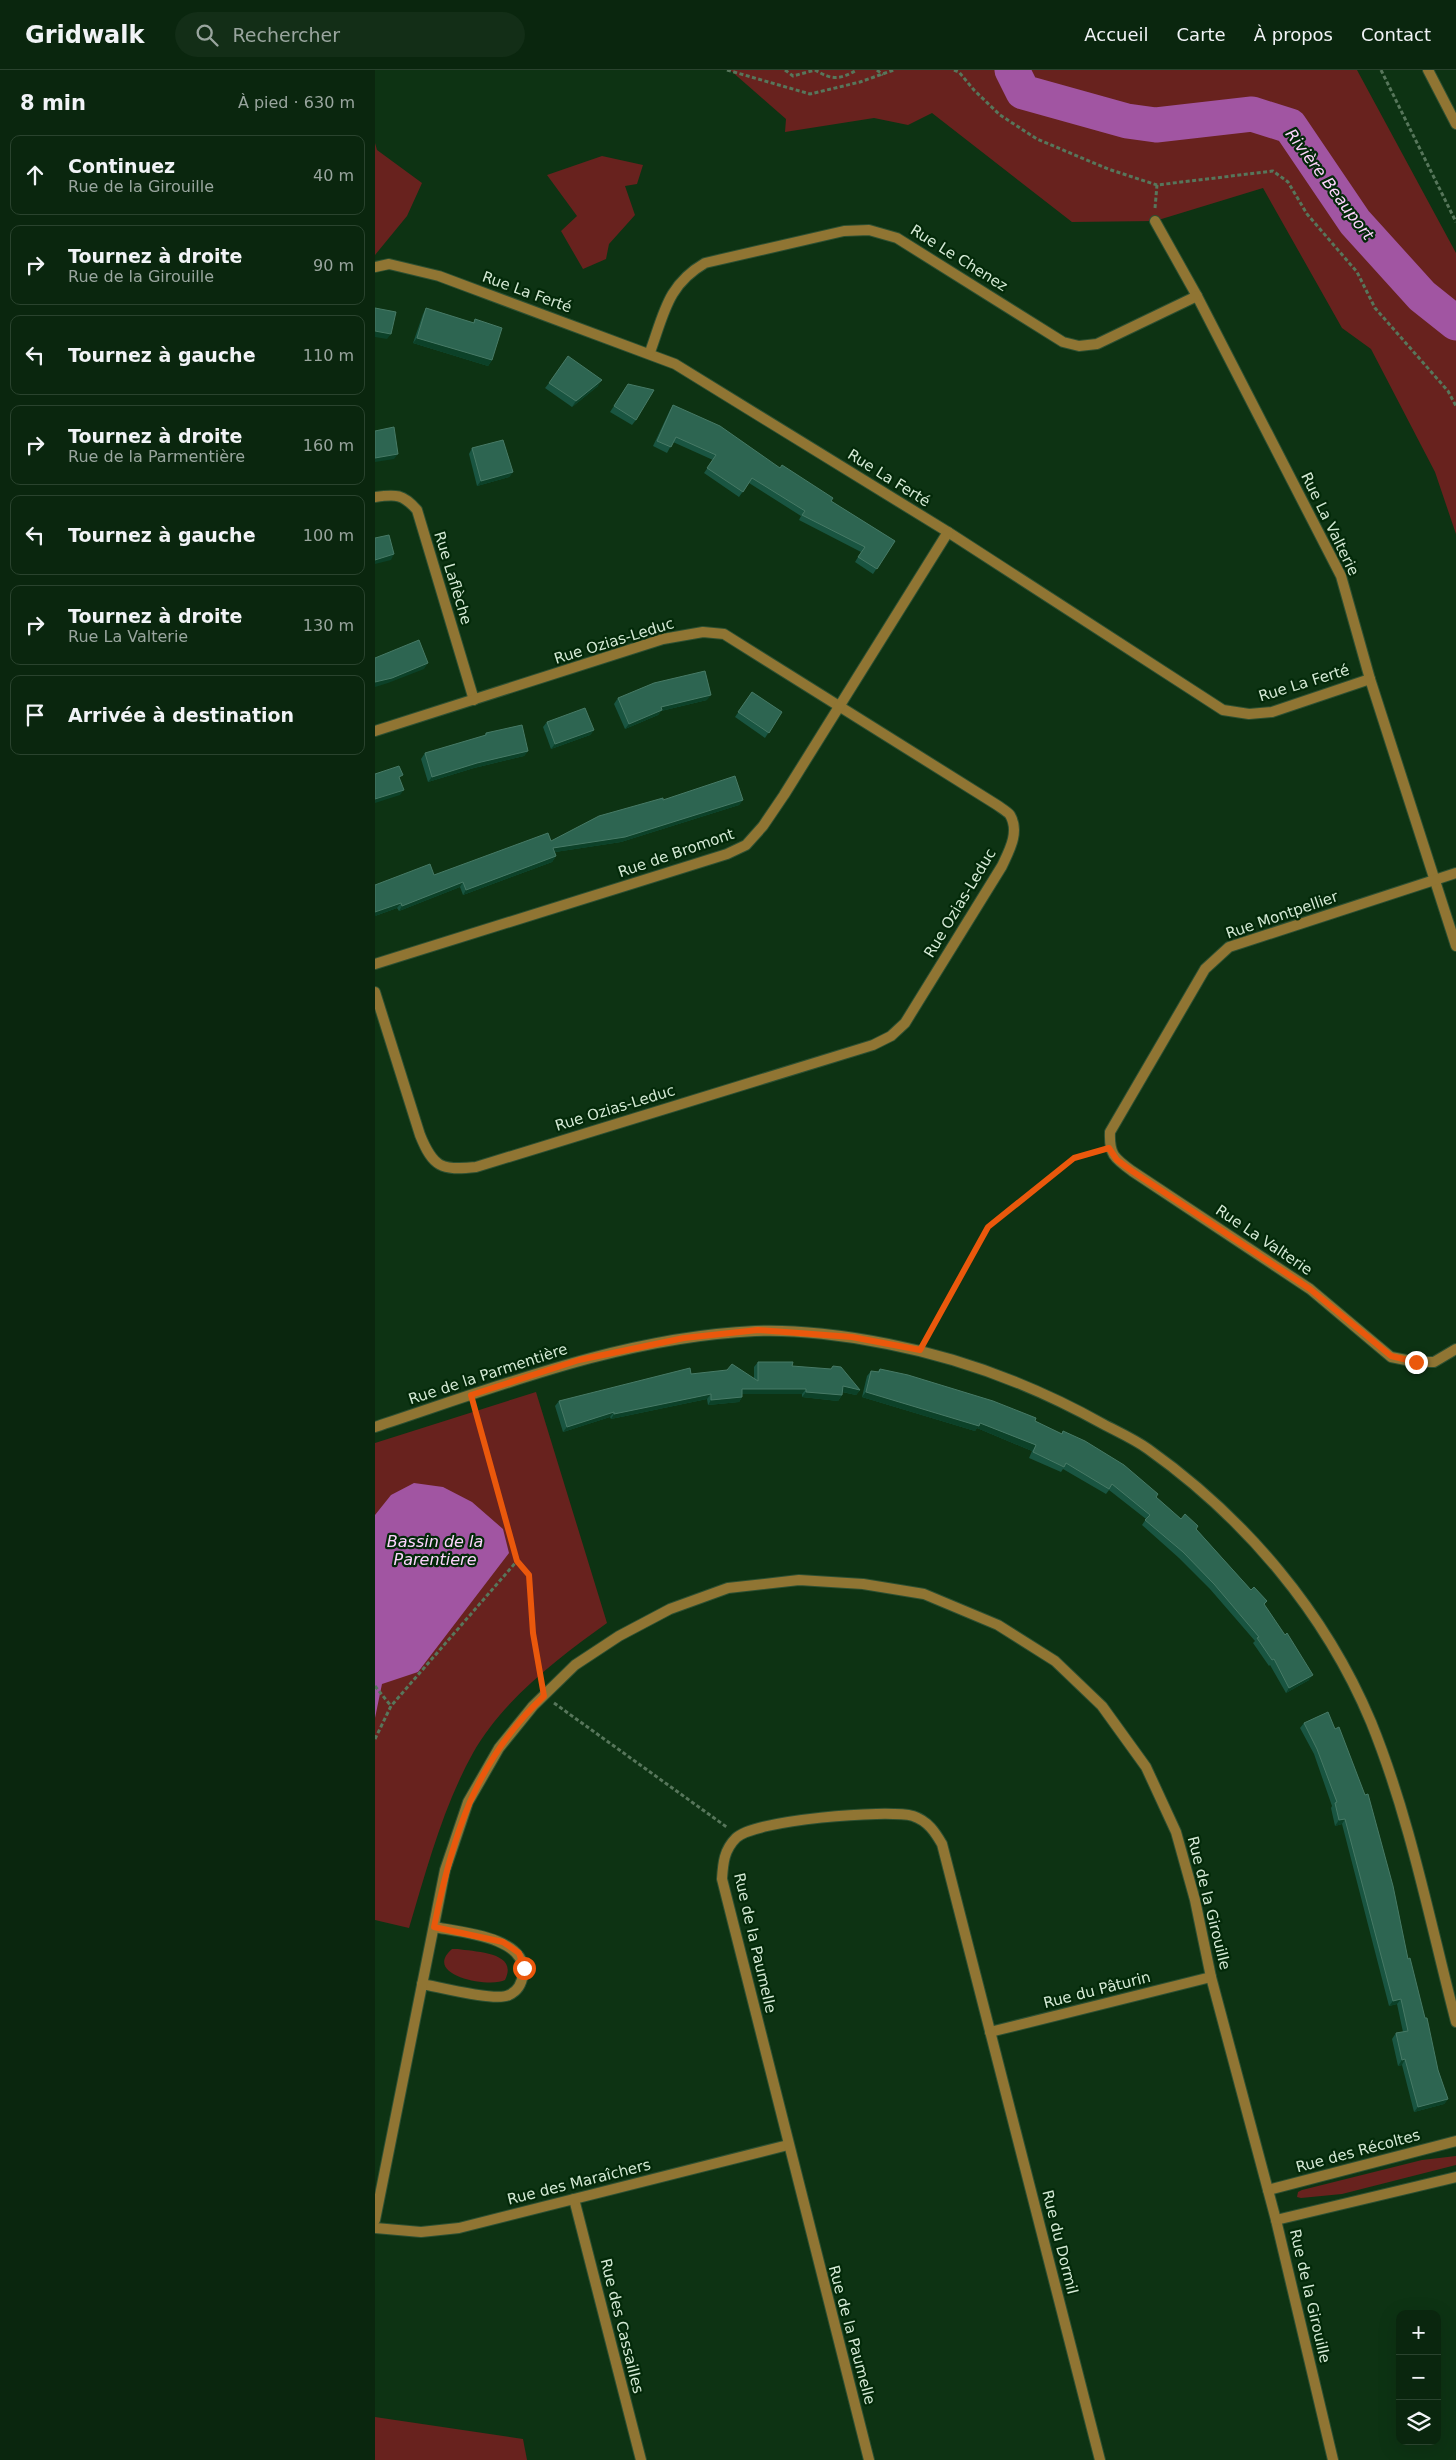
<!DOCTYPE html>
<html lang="fr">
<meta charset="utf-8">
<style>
:root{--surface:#0a260e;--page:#132e17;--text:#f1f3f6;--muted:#99a59e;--line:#2a432e}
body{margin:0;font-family:"DejaVu Sans",sans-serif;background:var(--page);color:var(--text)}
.controls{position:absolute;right:15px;bottom:15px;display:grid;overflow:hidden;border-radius:10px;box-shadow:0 5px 20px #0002}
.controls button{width:45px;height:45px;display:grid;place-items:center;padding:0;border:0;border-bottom:1px solid var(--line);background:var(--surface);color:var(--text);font:25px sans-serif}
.stop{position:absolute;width:15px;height:15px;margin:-11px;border:4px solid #ea580c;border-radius:50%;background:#fff}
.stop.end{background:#ea580c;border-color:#fff;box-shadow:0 1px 5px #0008}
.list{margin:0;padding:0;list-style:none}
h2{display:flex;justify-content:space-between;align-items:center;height:65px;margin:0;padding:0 20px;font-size:21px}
h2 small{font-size:16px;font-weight:400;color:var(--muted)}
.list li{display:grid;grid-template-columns:32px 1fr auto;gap:15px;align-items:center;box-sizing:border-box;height:80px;margin:0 10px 10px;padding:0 10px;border:1px solid var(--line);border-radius:10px}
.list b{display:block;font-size:19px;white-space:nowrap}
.list p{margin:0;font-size:16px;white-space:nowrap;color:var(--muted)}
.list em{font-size:16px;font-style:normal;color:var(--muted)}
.icon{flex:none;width:28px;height:28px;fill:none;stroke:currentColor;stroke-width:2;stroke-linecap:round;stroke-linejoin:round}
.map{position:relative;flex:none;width:1081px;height:2390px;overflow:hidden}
header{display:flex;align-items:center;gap:30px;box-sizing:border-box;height:70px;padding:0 25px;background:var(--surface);border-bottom:1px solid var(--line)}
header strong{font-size:24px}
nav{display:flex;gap:28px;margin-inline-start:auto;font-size:18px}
.search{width:350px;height:45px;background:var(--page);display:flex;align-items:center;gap:12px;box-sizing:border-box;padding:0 18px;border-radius:28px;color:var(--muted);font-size:19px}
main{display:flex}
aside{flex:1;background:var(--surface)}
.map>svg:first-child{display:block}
</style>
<header>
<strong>Gridwalk</strong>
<div class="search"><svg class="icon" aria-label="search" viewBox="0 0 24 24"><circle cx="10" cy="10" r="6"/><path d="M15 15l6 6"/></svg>Rechercher</div>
<nav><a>Accueil</a><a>Carte</a><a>À propos</a><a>Contact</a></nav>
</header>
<main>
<aside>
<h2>8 min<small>À pied · 630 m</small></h2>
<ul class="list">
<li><svg class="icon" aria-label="ahead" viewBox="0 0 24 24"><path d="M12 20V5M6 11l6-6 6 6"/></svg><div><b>Continuez</b><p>Rue de la Girouille</p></div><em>40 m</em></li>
<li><svg class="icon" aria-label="right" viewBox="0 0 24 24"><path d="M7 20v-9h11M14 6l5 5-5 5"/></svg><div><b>Tournez à droite</b><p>Rue de la Girouille</p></div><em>90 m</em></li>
<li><svg class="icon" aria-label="left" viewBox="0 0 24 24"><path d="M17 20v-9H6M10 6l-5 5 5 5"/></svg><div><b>Tournez à gauche</b></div><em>110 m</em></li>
<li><svg class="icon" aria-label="right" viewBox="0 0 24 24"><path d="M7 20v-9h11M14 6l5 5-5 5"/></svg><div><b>Tournez à droite</b><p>Rue de la Parmentière</p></div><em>160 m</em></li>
<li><svg class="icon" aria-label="left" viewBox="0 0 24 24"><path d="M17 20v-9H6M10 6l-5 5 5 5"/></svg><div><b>Tournez à gauche</b></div><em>100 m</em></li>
<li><svg class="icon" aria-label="right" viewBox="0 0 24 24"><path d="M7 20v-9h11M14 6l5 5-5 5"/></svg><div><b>Tournez à droite</b><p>Rue La Valterie</p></div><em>130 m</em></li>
<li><svg class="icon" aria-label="arrive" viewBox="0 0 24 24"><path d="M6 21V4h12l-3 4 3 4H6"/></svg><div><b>Arrivée à destination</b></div></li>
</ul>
</aside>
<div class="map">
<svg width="1081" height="2390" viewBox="0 0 1081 2390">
<rect width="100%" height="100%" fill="#0d3313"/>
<g fill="#68221e">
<polygon points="355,0 982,0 1081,183 1081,464 1060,402 996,279 967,258 888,118 780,151 697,152 557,43 533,55 499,48 410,62 411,49"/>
<polygon points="0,73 2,80 47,113 32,146 0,185"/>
<polygon points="227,86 268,95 262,114 250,116 260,145 234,174 231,189 208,199 186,161 202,146 172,105"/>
<path d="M 161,1322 L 232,1553 C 184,1587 127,1631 98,1683 C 68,1737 52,1798 34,1858 L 0,1850 L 0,1373 Z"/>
<path d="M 77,1879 L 83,1879 C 101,1882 144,1882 130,1910 C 116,1918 46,1906 77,1879 Z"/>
<polygon points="1081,2086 1081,2095 967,2124 926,2128 922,2127 923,2122 927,2120 1047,2090"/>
<polygon points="0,2347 148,2369 152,2390 0,2390"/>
</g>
<polygon fill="#a155a2" points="39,1413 68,1417 97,1432 128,1459 134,1483 43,1602 7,1614 0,1648 0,1445 16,1425"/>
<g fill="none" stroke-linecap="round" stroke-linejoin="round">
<polyline stroke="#a155a2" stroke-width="35" points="637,0 648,22 752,51 781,55 877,44 915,56 980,152 1047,226 1081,253"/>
<defs>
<g id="street">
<polyline points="1053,0 1081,54"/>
<polyline points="780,151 822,226 966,506 995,609 1081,876"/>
<polyline points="0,197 14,194 64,206 300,294 573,462 848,640 874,644 897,642 995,609"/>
<path d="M 275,282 C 289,244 292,215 330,193 L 469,161 L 494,160 L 522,168 L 688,272 L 704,276 L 722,274 L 822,226"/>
<path d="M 0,427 C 21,424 28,424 42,440 L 99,630"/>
<path d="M 0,661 L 288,569 L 328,562 L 349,564 L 622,735 C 626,738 633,742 635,745 C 645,762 634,781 627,796 L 530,953 L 516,966 L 498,975 L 101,1097 C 66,1101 58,1097 45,1065 L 0,922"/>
<path d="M 1081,803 L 854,877 L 830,899 L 735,1062 C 734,1084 739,1088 757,1101 L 935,1219 L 1016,1287 L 1041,1292 L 1059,1292 L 1081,1279"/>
<polyline points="0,894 352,784 371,775 388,756 409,725 573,462"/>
<path d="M 0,1357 C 124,1316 249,1267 380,1261 C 420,1259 474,1266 513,1274 C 590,1289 660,1316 728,1354 C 743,1362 759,1369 773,1379 C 870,1448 950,1542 996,1652 C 1035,1748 1055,1852 1081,1952"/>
<path d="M 47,1914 C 64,1917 121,1932 134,1925 C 143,1921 147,1912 148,1904 C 153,1867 85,1862 59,1857"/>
<polyline points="615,1962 836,1907"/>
<polyline points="893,2120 1081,2071"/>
<polyline points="199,2129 266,2390"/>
<polyline points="0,2150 70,1800 93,1732 124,1678 158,1636 200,1595 244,1566 295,1539 353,1518 424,1510 488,1514 549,1524 623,1555 680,1591 727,1636 771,1697 801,1762 820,1830 836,1907 901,2150 958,2390"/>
<polyline points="901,2150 1081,2107"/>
<polyline points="0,2158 46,2162 84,2158 413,2075"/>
<path d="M 494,2390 L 347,1809 C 348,1793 349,1780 361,1768 C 379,1750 511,1739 538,1746 C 553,1751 560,1762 567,1774 L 725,2390"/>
</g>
</defs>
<use href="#street" stroke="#2d5032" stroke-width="12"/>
<g stroke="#57765b" stroke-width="3" stroke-dasharray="4 2.5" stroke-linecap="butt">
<polyline points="352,0 435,24 485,12 519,0"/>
<path d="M 410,0 L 418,6 L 440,0 C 457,10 464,10 482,0"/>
<polyline points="502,0 508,5"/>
<polyline points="579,0 584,2 599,20 625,45 662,69 733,99 782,115 898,101 913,112 932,144 982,202 1000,238 1073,321 1081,336"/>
<polyline points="1006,0 1081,152"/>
<polyline points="780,138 782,115"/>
<polyline points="552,1269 613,1157 699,1088 724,1081"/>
<polyline points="100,1337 142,1491 154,1505 158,1563 166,1609"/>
<polyline points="0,1616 16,1636"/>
<polyline points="179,1633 353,1758"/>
<polyline points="0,1669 16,1636 142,1491"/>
</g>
<use href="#street" stroke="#907533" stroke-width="10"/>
</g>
<g fill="#195541">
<polygon points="51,238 98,253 100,249 117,290 113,296 38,273 48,244"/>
<polygon points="174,313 223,316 197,337 170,318"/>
<polygon points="250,319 261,350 257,355 235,342"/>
<polygon points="298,335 405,398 456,431 520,471 498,504 480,492 486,482 424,450 426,446 374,413 364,427 329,403 338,390 298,372 292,383 278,376 295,340"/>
<polygon points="97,378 138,402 134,407 102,416 94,384"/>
<polygon points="377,622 407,642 390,668 360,647"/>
<polygon points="243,628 332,630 286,641 283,645 250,659 239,634"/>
<polygon points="172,652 219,660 215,665 176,679 168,657"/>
<polygon points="111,663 153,681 149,686 99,698 53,712 46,689 50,683 109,666"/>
<polygon points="288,730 368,730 364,735 246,772 180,782 181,786 177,792 88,825 85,817 24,841 22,838 0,846 59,805 176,771"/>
<polygon points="383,1292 417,1296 485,1320 481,1325 467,1322 467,1325 463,1331 427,1327 427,1324 367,1324 367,1327 364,1332 333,1335 332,1329 236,1349 235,1347 188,1362 180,1336 184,1331 316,1304 379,1308 379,1297"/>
<polygon points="505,1299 660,1351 686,1364 688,1361 781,1427 806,1449 821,1459 876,1520 892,1531 889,1535 934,1610 911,1623 895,1595 894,1596 878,1573 880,1571 835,1519 804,1488 767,1455 771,1449 734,1420 731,1424 688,1399 686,1402 654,1388 657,1381 602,1358 600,1361 487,1327 492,1306 496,1301 502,1302"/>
<polygon points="953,1642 1033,1889 1063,2000 1073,2029 1069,2034 1039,2042 1027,1995 1023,1996 1017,1969 1021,1963 1028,1962 1022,1934 1014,1936 967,1754 960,1756 956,1738 957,1736 939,1684 925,1658 929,1653"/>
</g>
<g fill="#0c4128">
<polygon points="0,261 16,264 12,269 0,267"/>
<polygon points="42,268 117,290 113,296 38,273"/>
<polygon points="227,310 223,316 197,337 201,331"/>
<polygon points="23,384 19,389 0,392 0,388"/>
<polygon points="138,402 134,407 102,416 106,411"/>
<polygon points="19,484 16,490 0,494 0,490"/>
<polygon points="53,593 49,599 13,613 0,617 0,612"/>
<polygon points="336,625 332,630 286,641 283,645 250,659 254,654 286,637"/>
<polygon points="219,660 215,665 176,679 180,674"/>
<polygon points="153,681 149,686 99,698 53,712 57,707 102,693"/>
<polygon points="29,720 25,725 0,733 0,729"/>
<polygon points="368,730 364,735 246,772 174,783 178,778"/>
<polygon points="181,786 177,792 88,825 91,820"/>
<polygon points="88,812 85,817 24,841 27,836"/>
<polygon points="26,833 22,838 0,846 0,842"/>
<polygon points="468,1316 485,1320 481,1325 464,1321"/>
<polygon points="367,1319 431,1319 427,1324 363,1324"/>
<polygon points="431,1322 467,1325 463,1331 427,1327"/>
<polygon points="491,1322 605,1353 661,1375 657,1381 602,1358 600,1361 487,1327"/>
<polygon points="336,1324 332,1329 236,1349 239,1344"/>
<polygon points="367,1327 364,1332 333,1335 336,1330"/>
<polygon points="239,1342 235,1347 188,1362 192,1357"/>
<polygon points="938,1605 934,1610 911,1623 914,1618"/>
<polygon points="970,1749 967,1754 960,1756 964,1750"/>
<polygon points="1026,1929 1022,1934 1014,1936 1018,1931"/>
<polygon points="1030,1989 1027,1995 1023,1996 1027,1990"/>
<polygon points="1073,2029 1069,2034 1039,2042 1043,2037"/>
</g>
<g fill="#2d6551" stroke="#477a66">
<polygon points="0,238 21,242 16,264 0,261"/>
<polygon points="51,238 99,253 100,249 127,258 117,290 42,268"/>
<polygon points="193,286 227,310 201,331 174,313"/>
<polygon points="253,314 279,320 261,350 239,336"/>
<polygon points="298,335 345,356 405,398 407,395 458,428 456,431 520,471 502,499 483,487 490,477 427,445 430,441 377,408 368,422 332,398 341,385 301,367 296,377 282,371"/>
<polygon points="19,357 23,384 0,388 0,361"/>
<polygon points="128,370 138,402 106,411 97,378"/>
<polygon points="14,465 19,484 0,490 0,468"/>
<polygon points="44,570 53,593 17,608 0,612 0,588"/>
<polygon points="330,601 336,625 286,637 287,640 254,654 243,628 279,613"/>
<polygon points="377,622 407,642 394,663 363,642"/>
<polygon points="210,638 219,660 180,674 172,652"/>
<polygon points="147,655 153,681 102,693 57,707 50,683 111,665 111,663"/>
<polygon points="24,696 28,705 24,707 29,720 0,729 0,704"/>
<polygon points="360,706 368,730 250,767 178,778 181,786 91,820 88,812 27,836 26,833 0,842 0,815 55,794 59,805 173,763 176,771 224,746 288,728 288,730"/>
<polygon points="383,1292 418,1292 417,1296 456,1299 458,1296 466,1297 485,1320 468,1316 467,1325 431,1322 431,1319 367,1319 367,1327 336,1330 336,1324 239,1344 239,1342 192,1357 184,1331 315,1298 316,1304 352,1300 357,1294 383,1311"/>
<polygon points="505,1299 533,1305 618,1331 661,1348 660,1351 687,1364 688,1361 710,1371 749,1395 783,1424 781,1427 806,1449 810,1444 823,1456 821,1459 848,1489 876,1520 879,1517 892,1531 889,1534 910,1565 912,1563 938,1605 914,1618 899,1589 897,1590 882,1568 884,1567 839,1514 808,1482 770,1450 775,1445 737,1414 734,1419 691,1393 689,1397 658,1382 661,1375 605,1353 604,1356 491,1322 496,1301 504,1302"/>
<polygon points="953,1642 960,1659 964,1657 990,1725 993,1724 1018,1816 1033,1889 1035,1888 1050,1948 1052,1948 1063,2000 1073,2029 1043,2037 1030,1989 1027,1990 1021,1963 1033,1961 1026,1929 1018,1931 970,1749 964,1750 960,1733 962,1732 942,1679 929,1653"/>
</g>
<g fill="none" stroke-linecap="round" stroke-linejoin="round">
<path stroke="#ea580c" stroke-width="6" d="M 149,1898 L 144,1883 L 128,1872 L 59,1857 C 77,1767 100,1691 169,1626 L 158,1563 L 154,1505 L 142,1491 L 96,1325 L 204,1290 L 309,1268 L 383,1260 L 477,1267 L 545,1280 L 613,1157 L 699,1088 L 734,1078 L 742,1090 L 757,1101 L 935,1219 L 1016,1286 L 1041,1292"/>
</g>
<g text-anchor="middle" stroke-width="4.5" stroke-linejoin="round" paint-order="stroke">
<g font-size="15" fill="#d4e9d5" stroke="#032909">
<text transform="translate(584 188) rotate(32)" y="5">Rue Le Chenez</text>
<text transform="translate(152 222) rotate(20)" y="5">Rue La Ferté</text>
<text transform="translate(514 408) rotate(32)" y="5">Rue La Ferté</text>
<text transform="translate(955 454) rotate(64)" y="5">Rue La Valterie</text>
<text transform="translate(78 508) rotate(73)" y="5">Rue Laflèche</text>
<text transform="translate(239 571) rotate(-17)" y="5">Rue Ozias-Leduc</text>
<text transform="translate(929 613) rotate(-17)" y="5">Rue La Ferté</text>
<text transform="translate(301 783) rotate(-19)" y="5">Rue de Bromont</text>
<text transform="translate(585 833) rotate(-59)" y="5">Rue Ozias-Leduc</text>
<text transform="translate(907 845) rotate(-19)" y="5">Rue Montpellier</text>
<text transform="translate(240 1038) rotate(-17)" y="5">Rue Ozias-Leduc</text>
<text transform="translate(889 1170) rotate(34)" y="5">Rue La Valterie</text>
<text transform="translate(113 1304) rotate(-18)" y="5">Rue de la Parmentière</text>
<text transform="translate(834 1833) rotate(76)" y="5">Rue de la Girouille</text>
<text transform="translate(380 1873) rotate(77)" y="5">Rue de la Paumelle</text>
<text transform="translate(722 1920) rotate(-14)" y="5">Rue du Pâturin</text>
<text transform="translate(983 2081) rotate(-15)" y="5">Rue des Récoltes</text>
<text transform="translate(204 2112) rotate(-14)" y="5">Rue des Maraîchers</text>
<text transform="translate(685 2172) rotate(76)" y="5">Rue du Dormil</text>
<text transform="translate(935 2226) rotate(77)" y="5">Rue de la Girouille</text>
<text transform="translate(247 2256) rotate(76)" y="5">Rue des Cassailles</text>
<text transform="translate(477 2265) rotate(75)" y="5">Rue de la Paumelle</text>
</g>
<g font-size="16" font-style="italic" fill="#fdd4fd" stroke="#032909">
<text transform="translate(955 114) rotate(53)" y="6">Rivière Beauport</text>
<text x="60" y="1477">Bassin de la<tspan x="60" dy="18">Parentiere</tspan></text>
</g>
</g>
</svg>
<div class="controls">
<button>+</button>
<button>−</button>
<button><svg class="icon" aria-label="layers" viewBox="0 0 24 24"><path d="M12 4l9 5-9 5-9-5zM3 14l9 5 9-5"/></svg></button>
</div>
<div class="stop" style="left:149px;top:1898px"></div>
<div class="stop end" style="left:1041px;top:1292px"></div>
</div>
</main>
